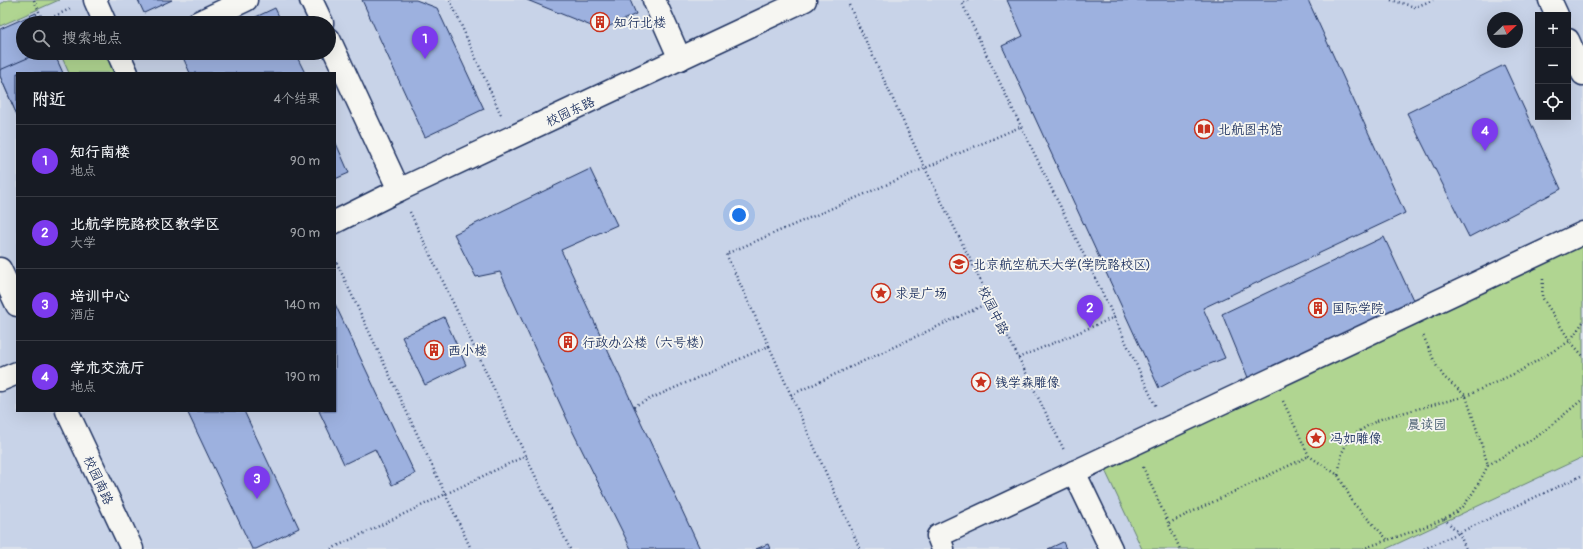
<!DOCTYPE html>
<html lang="zh">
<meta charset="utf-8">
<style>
:root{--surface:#171b24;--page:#242831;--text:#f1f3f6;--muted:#9ea1a6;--line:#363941;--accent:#7c3aed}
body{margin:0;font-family:Pangolin,"LXGW WenKai TC",sans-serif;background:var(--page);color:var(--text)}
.controls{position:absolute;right:12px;top:12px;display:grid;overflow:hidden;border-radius:0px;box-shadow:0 4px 16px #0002}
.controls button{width:36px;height:36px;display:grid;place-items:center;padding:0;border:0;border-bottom:1px solid var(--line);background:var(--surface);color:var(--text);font:20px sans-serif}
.compass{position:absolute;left:1487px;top:12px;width:36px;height:36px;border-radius:50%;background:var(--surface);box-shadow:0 4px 16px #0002;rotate:67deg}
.you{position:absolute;left:739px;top:215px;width:14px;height:14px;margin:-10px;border:3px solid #fff;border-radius:50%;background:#1a73e8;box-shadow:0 0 0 6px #1a73e833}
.badge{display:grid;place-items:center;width:26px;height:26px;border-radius:50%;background:var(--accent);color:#fff;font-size:13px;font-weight:700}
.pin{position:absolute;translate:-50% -33px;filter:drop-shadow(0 1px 2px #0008)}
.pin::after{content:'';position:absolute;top:21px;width:14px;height:12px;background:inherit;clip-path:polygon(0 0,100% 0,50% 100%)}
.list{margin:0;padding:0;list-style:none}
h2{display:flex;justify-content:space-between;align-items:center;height:52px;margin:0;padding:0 16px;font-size:17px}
h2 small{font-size:13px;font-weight:400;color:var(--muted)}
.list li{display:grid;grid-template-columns:26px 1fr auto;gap:12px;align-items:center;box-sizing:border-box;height:72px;padding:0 16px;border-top:1px solid var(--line)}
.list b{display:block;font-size:15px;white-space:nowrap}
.list p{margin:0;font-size:13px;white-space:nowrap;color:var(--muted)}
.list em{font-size:13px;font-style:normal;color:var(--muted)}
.icon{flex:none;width:22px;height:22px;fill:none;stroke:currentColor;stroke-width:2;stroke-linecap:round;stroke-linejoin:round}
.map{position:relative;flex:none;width:1583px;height:549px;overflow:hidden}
.search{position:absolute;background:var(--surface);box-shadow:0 4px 16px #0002;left:16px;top:16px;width:320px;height:44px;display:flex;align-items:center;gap:10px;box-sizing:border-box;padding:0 14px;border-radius:22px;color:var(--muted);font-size:15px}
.panel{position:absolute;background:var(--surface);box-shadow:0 4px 16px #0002;left:16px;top:72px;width:320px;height:340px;border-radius:0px}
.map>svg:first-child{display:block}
</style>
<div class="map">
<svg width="1583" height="549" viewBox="0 0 1583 549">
<rect width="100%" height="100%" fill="#dbe1ec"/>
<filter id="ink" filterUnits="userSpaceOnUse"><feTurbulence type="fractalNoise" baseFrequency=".025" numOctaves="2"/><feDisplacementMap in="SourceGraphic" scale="8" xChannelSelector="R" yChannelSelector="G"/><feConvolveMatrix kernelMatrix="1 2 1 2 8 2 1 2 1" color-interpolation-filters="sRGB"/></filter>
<g filter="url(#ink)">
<path fill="#c8d3e8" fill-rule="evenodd" d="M 0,0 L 1583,0 L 1583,549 L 0,549 ZM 1538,15 L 1568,15 L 1568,117 L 1538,117 ZM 1493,18 L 1517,18 L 1517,42 L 1493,42 ZM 23,23 L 329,23 L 329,53 L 23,53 ZM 17,73 L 335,73 L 335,411 L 17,411 Z"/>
<g fill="#b0d591" stroke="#668278">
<polygon points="8,0 59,0 0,26 0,4"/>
<polygon points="60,53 109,53 118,73 69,73"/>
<polygon points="1583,245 1583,457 1386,549 1142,549 1104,468"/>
</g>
<g fill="#9db1df" stroke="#1b2f5e">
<polygon points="138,0 172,0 144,13"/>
<polygon points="362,0 416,0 437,8 484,109 425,137"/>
<polygon points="527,0 630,0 636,14 601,30"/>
<polygon points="1007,0 1308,0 1405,213 1203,308 1225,358 1187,373 1159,388 1002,46 1023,36"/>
<polygon points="275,8 282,23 243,23"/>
<polygon points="36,13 40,23 23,23 23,53 53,53 62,73 17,73 17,115 0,76 0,29"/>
<polygon points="39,53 54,53 63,73 17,73 17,115 0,76 0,70"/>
<polygon points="181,53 295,53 305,73 190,73"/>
<polygon points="1504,65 1561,189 1469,237 1407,113"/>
<polygon points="335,141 349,173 335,179"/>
<polygon points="590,169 617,225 561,250 700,549 631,549 571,428 500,272 476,277 454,234"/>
<polygon points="1384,237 1414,302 1249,380 1222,314"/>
<polygon points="335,304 415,474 392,485 375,449 344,464 319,411 335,411"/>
<polygon points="444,317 466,365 425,385 402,337"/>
<polygon points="187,411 244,411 299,528 256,549 252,549"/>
<polygon points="1063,542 1066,549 1048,549"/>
<polygon points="768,544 770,549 756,549"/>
</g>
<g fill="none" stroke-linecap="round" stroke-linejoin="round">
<defs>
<g id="minor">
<polyline points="95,0 105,23"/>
<polyline points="311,0 322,23"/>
<polyline points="654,0 680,59"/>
<polyline points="1550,0 1557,15"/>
<polyline points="197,23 246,0"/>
<polyline points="329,39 399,190"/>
<polyline points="1568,40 1583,74"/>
<polyline points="118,53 127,73"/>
<polyline points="335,222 399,190 805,0"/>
<polyline points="0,269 17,305"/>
<polyline points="0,380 17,373"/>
<polyline points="67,411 132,549"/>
<polyline points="1074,472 1111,549"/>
<polyline points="943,549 938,536 1583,233"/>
</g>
</defs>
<use href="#minor" stroke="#1b2f5e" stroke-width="25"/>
<g stroke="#1b2f5e" stroke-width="2.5" stroke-dasharray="1 3" stroke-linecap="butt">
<polyline points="34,0 43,21"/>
<polyline points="450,0 501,115"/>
<path d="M 968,0 L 962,3 C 1025,138 1094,271 1156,407"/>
<polyline points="1391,0 1415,7 1433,0"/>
<polyline points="849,5 925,168 1064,450"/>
<polyline points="40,23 72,8"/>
<polyline points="410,212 570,549"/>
<polyline points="335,259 471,549"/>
<polyline points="1543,279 1542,297 1570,341 1583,356"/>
<polyline points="769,346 726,254 1020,127"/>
<polyline points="1018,358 1115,317"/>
<polyline points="791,395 990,302"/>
<polyline points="1283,401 1309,456 1338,475 1354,504 1387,539"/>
<polyline points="634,406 769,346 860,549"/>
<polyline points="1488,465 1538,436 1583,399"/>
<polyline points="1143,467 1180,549"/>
<polyline points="1338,475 1342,453 1349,438 1369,425 1383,418 1466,396 1518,372 1570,341 1583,322"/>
<polyline points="1444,519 1459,533 1466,549"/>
<polyline points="1169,523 1309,456"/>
<polyline points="331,549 527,455"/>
<path d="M 1363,549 C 1387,539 1446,523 1462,507 C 1473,495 1481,479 1488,465 L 1466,396 L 1444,377 L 1436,365 L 1423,335"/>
<polyline points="1424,549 1583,475"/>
</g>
<use href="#minor" stroke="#f6f6f2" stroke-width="22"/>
</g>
</g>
<defs>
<symbol id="building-ring" viewBox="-11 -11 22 22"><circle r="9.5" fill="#f6f6f2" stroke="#c8321e" stroke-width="1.5"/><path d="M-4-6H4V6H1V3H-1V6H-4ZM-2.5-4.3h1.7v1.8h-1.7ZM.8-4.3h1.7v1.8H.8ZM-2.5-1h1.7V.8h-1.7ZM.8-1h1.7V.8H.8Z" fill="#c8321e"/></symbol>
<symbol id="library-ring" viewBox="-11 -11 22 22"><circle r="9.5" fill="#f6f6f2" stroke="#c8321e" stroke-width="1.5"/><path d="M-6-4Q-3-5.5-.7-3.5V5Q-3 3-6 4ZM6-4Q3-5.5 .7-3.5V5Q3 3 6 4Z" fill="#c8321e"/></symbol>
<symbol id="university-ring" viewBox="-11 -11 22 22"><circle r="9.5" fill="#f6f6f2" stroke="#c8321e" stroke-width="1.5"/><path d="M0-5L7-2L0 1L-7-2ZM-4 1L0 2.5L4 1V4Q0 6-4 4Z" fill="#c8321e"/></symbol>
<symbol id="sight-ring" viewBox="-11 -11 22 22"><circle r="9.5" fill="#f6f6f2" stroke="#c8321e" stroke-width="1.5"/><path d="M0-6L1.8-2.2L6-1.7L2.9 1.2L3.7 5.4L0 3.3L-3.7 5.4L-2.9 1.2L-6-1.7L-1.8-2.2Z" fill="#c8321e"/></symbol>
</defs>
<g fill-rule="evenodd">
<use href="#building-ring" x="589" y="11" width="22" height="22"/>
<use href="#library-ring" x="1193" y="118" width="22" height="22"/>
<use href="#university-ring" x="948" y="253" width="22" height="22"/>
<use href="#sight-ring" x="870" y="282" width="22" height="22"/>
<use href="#building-ring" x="1307" y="297" width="22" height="22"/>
<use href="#building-ring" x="557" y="331" width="22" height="22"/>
<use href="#building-ring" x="423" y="339" width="22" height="22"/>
<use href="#sight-ring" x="970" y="371" width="22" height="22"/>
<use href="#sight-ring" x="1305" y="427" width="22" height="22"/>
</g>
<g text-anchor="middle" stroke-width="3.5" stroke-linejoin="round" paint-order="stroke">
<g font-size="13" fill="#1b2f5e" stroke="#f6f6f2" text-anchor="start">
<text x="614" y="27">知行北楼</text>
<text x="1218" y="134">北航图书馆</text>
<text x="973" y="269">北京航空航天大学(学院路校区)</text>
<text x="895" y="298">求是广场</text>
<text x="1332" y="313">国际学院</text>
<text x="582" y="347">行政办公楼（六号楼）</text>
<text x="448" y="355">西小楼</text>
<text x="995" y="387">钱学森雕像</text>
<text x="1330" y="443">冯如雕像</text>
</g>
<g font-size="13" fill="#1b2f5e" stroke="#f6f6f2">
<text transform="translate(570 111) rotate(-25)" y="5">校园东路</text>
<text transform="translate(994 310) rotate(64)" y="5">校园中路</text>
<text transform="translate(99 480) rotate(65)" y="5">校园南路</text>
</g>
<g font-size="13" fill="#40586b" stroke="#f6f6f2">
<text x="1427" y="429">晨读园</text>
</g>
</g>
</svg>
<div class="controls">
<button>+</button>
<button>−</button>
<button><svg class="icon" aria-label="locate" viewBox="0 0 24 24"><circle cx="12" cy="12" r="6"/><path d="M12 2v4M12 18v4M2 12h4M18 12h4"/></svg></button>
</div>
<svg class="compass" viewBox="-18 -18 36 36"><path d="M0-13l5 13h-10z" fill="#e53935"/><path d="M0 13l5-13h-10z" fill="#9ea1a6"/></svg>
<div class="you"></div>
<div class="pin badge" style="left:425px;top:59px">1</div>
<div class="pin badge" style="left:1090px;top:328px">2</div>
<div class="pin badge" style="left:257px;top:499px">3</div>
<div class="pin badge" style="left:1485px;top:151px">4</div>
<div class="search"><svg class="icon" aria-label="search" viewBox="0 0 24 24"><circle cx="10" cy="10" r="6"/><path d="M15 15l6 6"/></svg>搜索地点</div>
<section class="panel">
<h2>附近<small>4个结果</small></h2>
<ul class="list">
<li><span class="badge">1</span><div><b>知行南楼</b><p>地点</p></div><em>90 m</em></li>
<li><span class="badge">2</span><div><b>北航学院路校区教学区</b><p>大学</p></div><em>90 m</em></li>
<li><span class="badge">3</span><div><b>培训中心</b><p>酒店</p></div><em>140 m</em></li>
<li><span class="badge">4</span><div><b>学术交流厅</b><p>地点</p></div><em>190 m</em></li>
</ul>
</section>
</div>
